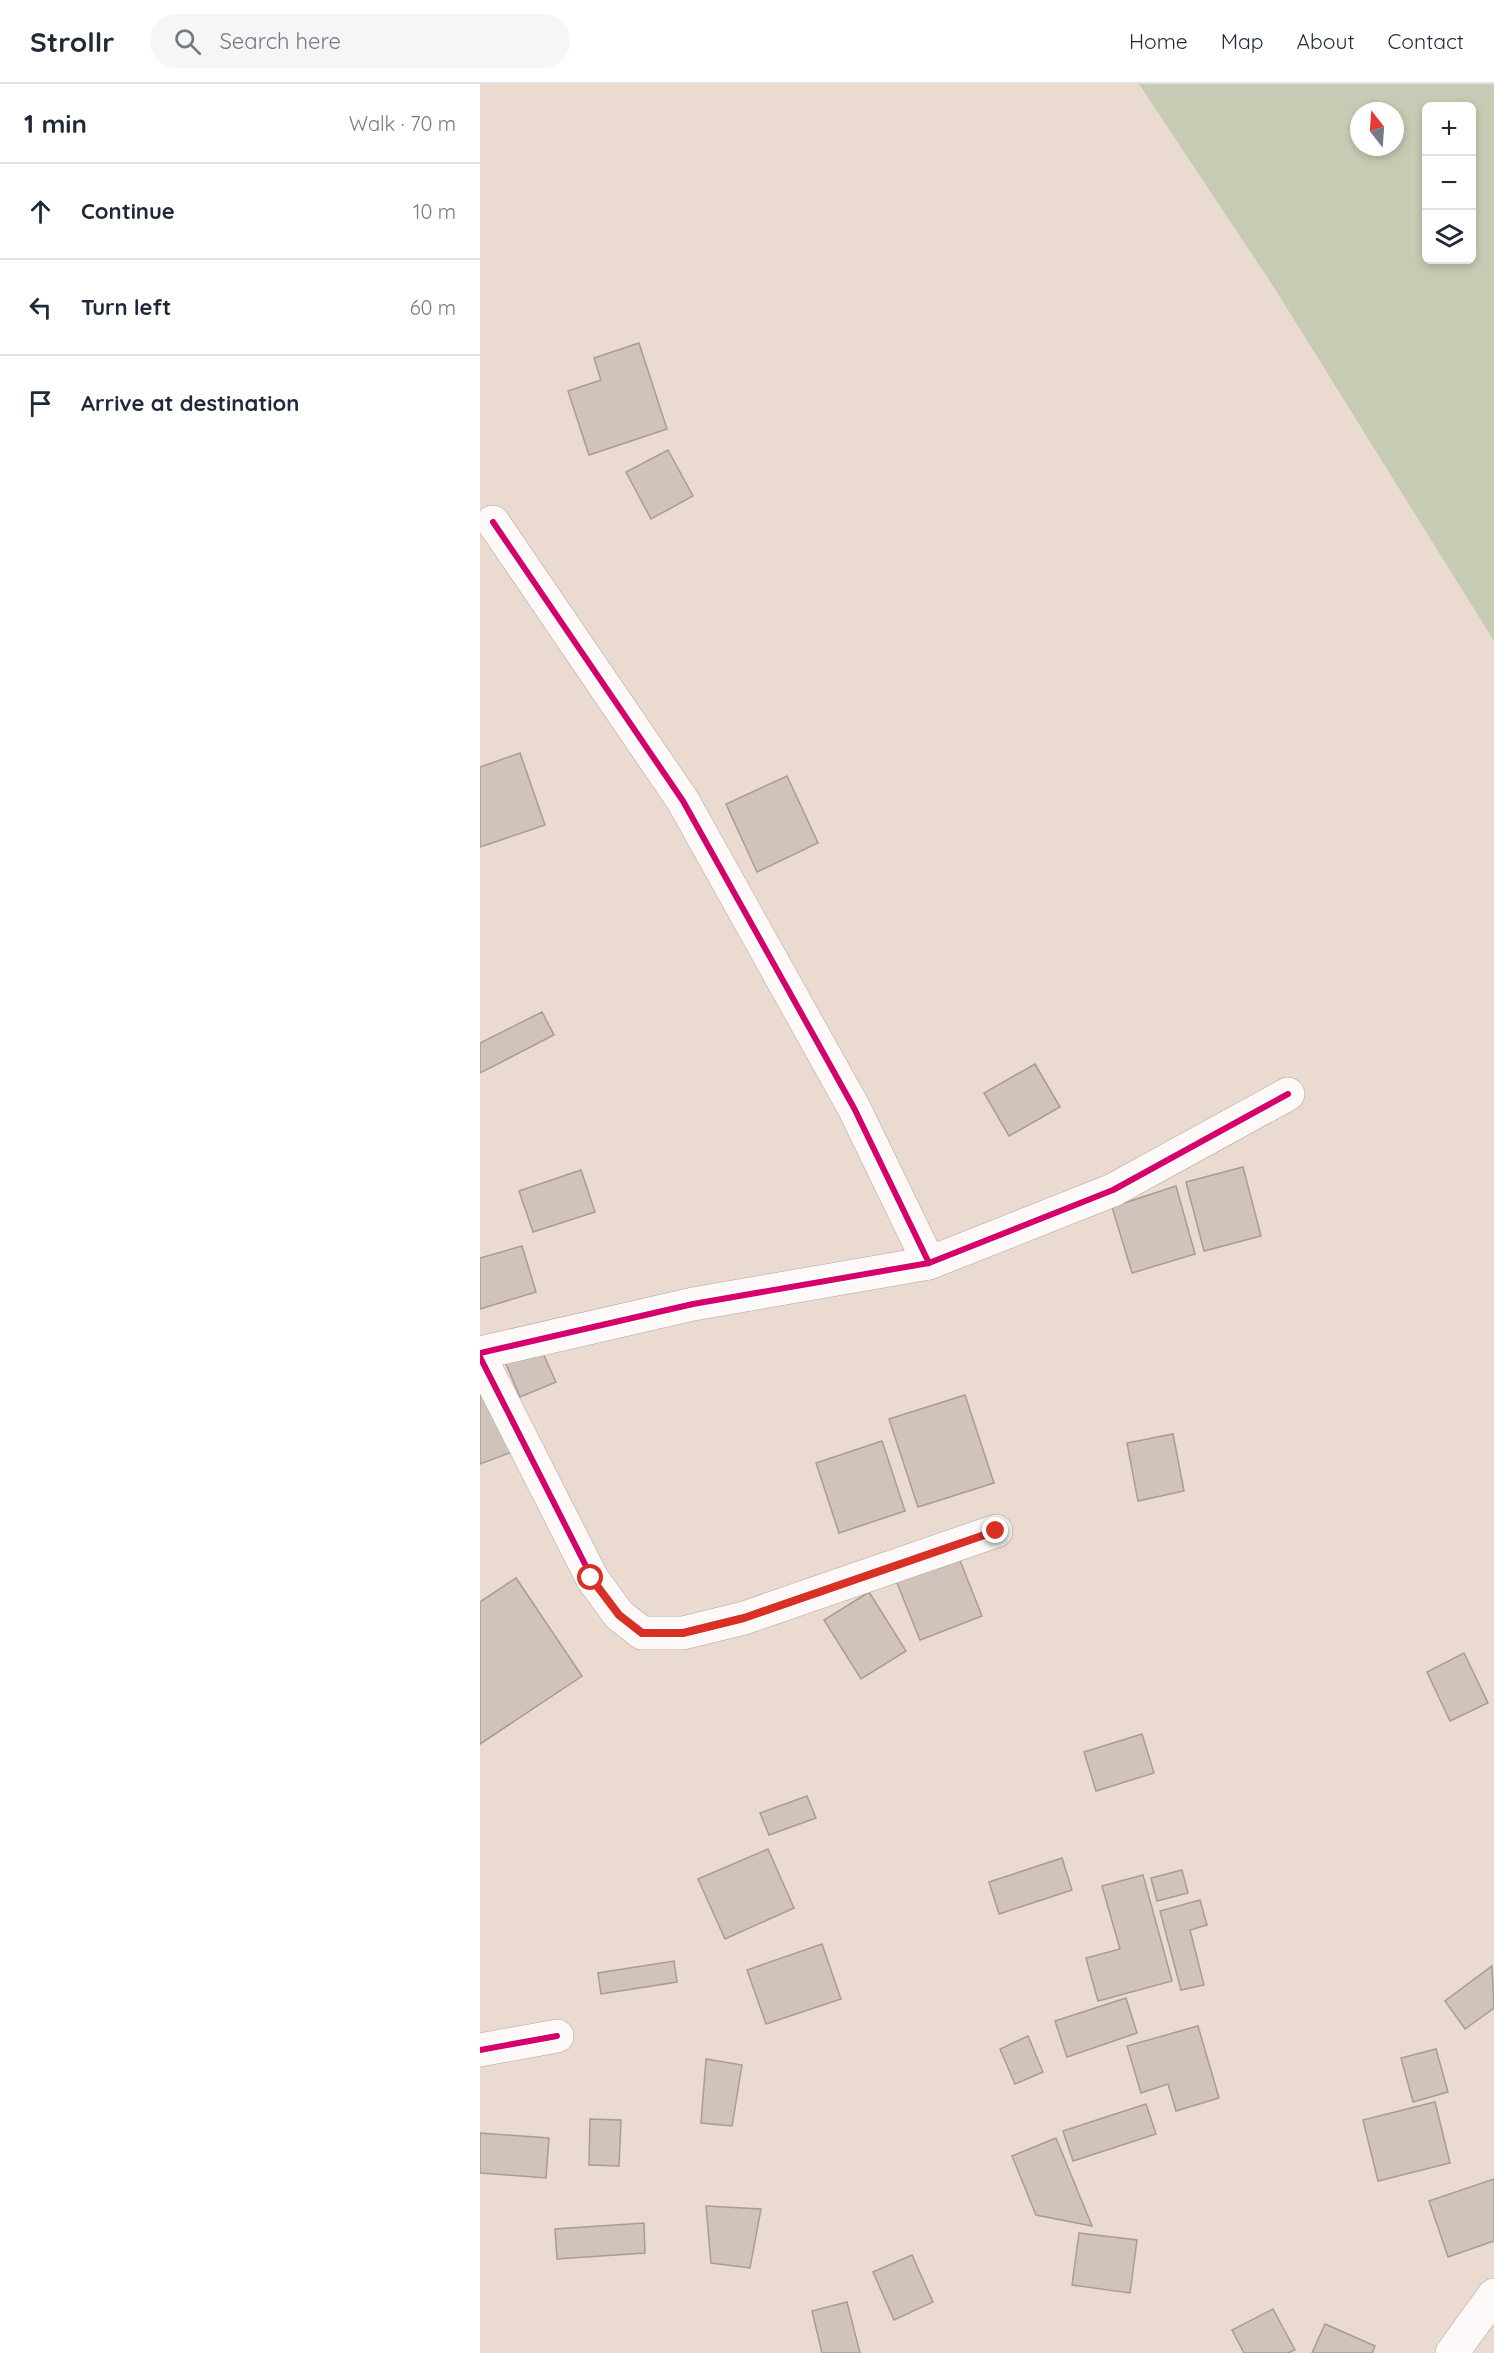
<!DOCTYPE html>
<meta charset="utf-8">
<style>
:root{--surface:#fff;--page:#f6f6f7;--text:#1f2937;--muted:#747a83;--line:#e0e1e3}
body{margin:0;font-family:Quicksand,sans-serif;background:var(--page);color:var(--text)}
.controls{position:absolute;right:18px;top:18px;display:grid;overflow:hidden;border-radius:9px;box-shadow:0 3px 9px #0003}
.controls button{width:54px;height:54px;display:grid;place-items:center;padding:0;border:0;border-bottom:2px solid var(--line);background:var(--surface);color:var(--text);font:30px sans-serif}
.compass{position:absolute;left:870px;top:18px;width:54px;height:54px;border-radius:50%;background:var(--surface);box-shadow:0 3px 9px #0003;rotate:343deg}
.stop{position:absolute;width:18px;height:18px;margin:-14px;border:4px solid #d93025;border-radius:50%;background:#fff}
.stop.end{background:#d93025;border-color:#fff;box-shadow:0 2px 6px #0008}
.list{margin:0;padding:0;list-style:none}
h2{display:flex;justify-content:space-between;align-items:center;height:78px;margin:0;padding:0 24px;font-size:26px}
h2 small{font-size:20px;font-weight:400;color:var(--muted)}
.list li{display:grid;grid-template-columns:39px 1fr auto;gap:18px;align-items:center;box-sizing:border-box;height:96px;padding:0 24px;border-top:2px solid var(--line)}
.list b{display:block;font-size:22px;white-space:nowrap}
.list em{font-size:20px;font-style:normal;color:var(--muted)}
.icon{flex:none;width:33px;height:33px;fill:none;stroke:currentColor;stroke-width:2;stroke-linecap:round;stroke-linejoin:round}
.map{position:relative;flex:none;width:1014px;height:2269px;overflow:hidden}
header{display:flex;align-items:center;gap:36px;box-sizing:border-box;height:84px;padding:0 30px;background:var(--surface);border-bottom:2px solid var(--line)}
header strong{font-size:28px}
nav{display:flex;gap:33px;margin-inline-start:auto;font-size:21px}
.search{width:420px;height:54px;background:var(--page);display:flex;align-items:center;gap:15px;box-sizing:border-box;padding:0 21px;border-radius:33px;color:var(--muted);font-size:22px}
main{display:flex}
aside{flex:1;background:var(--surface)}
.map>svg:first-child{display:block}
</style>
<header>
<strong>Strollr</strong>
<div class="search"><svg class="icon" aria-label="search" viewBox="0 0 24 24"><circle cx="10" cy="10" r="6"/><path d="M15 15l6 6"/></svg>Search here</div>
<nav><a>Home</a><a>Map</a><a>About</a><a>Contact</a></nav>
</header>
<main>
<aside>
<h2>1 min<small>Walk · 70 m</small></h2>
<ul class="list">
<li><svg class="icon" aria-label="ahead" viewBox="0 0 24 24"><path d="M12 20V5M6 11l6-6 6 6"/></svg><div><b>Continue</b></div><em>10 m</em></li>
<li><svg class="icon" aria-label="left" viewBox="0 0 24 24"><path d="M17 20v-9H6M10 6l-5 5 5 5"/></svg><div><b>Turn left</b></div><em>60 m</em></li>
<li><svg class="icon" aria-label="arrive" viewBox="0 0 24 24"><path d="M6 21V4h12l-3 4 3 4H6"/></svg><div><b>Arrive at destination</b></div></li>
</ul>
</aside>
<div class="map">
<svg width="1014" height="2269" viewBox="0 0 1014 2269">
<rect width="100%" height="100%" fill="#eadad0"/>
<path fill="#c6cbb3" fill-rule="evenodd" d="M 659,0 L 1014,0 L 1014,557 L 795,205 ZM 946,22 L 992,22 L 992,176 L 946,176 ZM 879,27 L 915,27 L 915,63 L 879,63 Z"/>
<g fill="#cfc3bb" stroke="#a89c95" stroke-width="1.5">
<polygon points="159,259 187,345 109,371 88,307 121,296 114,274"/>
<polygon points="188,366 213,412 171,435 146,388"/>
<polygon points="40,669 65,741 0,763 0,683"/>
<polygon points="307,692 338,759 277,788 246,720"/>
<polygon points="62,928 74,951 0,989 0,959"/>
<polygon points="555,980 580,1023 529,1052 504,1009"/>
<polygon points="763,1083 781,1152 724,1167 706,1098"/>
<polygon points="101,1086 115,1128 53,1148 39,1107"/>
<polygon points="696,1102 715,1170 652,1189 632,1123"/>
<polygon points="42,1162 56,1208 0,1225 0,1174"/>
<polygon points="58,1258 76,1298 40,1313 23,1273"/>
<polygon points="0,1284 32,1368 0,1380"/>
<polygon points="485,1311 514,1399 438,1423 409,1335"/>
<polygon points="693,1350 704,1407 658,1417 647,1359"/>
<polygon points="402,1357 425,1427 359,1449 336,1379"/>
<polygon points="477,1469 502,1532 440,1556 415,1494"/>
<polygon points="36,1494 102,1592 0,1660 0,1518"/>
<polygon points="389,1508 426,1567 381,1595 344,1536"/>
<polygon points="984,1569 1008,1619 970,1637 947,1588"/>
<polygon points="662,1650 674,1689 616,1707 604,1668"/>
<polygon points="327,1712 336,1734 289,1751 280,1729"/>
<polygon points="288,1765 314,1824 245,1855 218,1795"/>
<polygon points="582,1774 592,1806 519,1830 509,1798"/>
<polygon points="702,1786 708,1809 677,1817 671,1794"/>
<polygon points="663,1791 692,1897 618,1917 606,1874 640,1865 622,1802"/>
<polygon points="720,1816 727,1841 710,1846 724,1901 701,1906 680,1827"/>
<polygon points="342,1860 361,1915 286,1940 267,1886"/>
<polygon points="194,1877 197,1898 121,1910 118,1889"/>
<polygon points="1012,1882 1014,1924 985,1945 965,1917"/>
<polygon points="646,1914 657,1949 587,1973 575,1937"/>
<polygon points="718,1942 739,2014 696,2027 688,2000 661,2009 647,1962"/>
<polygon points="548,1952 563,1988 535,2000 520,1965"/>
<polygon points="956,1965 968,2008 933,2018 921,1974"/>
<polygon points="226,1975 262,1981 252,2042 221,2039"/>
<polygon points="955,2018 970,2079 898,2097 883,2036"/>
<polygon points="666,2020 676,2050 593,2077 583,2047"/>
<polygon points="110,2035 141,2036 139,2082 109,2081"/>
<polygon points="0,2049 69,2054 66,2094 0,2089"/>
<polygon points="576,2054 612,2142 556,2131 532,2072"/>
<polygon points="1014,2095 1014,2157 968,2173 949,2117"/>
<polygon points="226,2122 281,2125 270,2184 231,2179"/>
<polygon points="164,2139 165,2169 77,2175 75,2145"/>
<polygon points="599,2149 657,2156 650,2209 592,2201"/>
<polygon points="432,2171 453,2218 414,2236 393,2188"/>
<polygon points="367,2218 380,2269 342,2269 332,2227"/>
<polygon points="793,2225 815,2266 808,2269 764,2269 752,2246"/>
<polygon points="845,2240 895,2262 892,2269 832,2269"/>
</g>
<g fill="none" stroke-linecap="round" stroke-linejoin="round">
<defs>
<g id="minor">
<polyline points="13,438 203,717 374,1024 449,1179"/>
<polyline points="0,1269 213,1220 449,1179 633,1106 808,1010"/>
<polyline points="0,1273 112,1494 139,1531 162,1549 203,1549 264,1534 516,1447"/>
<polyline points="0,1966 77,1952"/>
<polyline points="972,2269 1014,2211"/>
</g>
</defs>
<use href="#minor" stroke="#b2a69e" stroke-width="34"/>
<use href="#minor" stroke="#fcf9f8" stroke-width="33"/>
<defs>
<g id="cycleway">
<polyline points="13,438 203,717 374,1024 449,1179"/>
<polyline points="0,1269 213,1220 449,1179 633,1106 808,1010"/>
<polyline points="0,1273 112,1494 139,1531 162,1549 203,1549 264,1534 516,1447"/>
<polyline points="0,1966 77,1952"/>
</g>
</defs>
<use href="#cycleway" stroke="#fff" stroke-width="10"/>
<use href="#cycleway" stroke="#d6006c" stroke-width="6"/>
</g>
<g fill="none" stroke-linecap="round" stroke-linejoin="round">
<polyline stroke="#d93025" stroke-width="8" points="111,1494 139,1531 162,1549 203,1549 264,1534 516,1447"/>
</g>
</svg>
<div class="controls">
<button>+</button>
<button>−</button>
<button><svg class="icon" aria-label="layers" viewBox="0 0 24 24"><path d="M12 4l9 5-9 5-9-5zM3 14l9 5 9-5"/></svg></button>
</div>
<svg class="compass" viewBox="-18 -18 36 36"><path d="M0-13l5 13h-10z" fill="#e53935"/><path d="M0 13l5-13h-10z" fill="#747a83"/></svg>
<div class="stop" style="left:111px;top:1494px"></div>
<div class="stop end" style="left:516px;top:1447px"></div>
</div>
</main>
